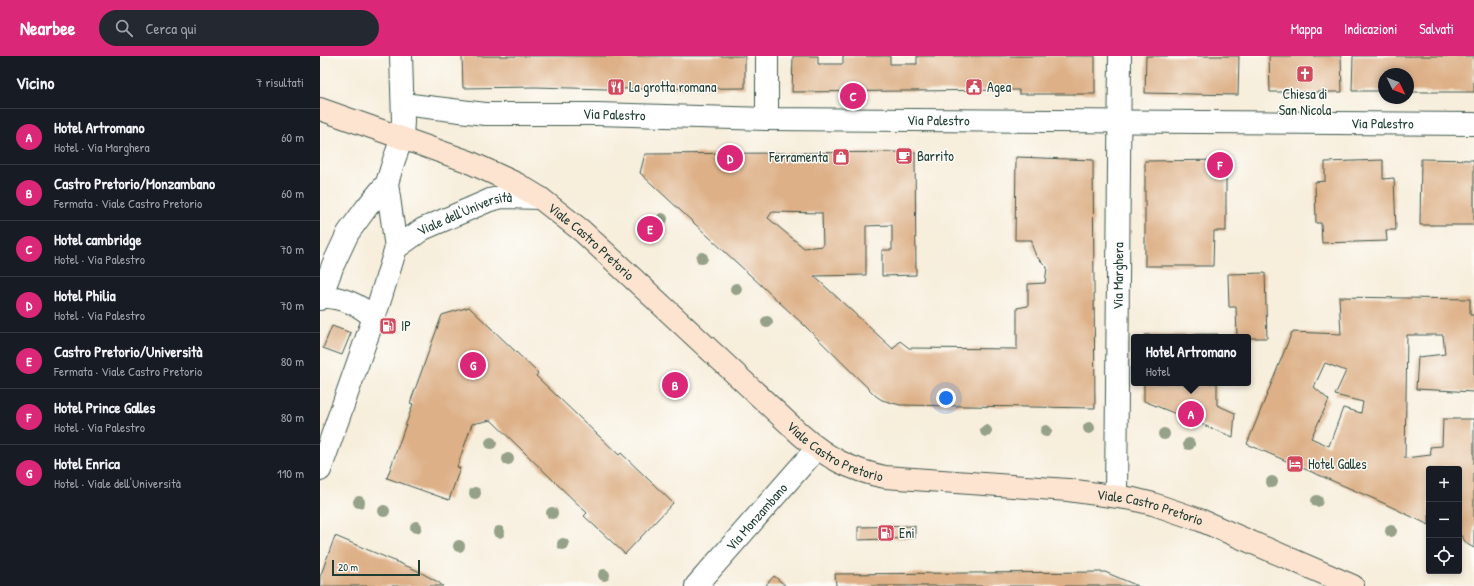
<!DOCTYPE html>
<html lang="it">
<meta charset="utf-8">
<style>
:root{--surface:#171b24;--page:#242831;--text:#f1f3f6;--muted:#9ea1a6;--line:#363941;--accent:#db2777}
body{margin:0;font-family:"Patrick Hand",sans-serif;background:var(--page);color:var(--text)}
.controls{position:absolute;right:12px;bottom:12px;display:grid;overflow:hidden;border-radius:4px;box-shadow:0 2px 6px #0003}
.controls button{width:36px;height:36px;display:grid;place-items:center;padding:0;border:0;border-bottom:1px solid var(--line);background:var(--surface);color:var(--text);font:20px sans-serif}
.compass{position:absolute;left:1058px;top:12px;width:36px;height:36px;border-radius:50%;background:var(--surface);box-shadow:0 2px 6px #0003;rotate:133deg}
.scale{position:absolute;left:12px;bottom:10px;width:88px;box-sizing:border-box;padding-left:4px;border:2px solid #1f3d34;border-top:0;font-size:11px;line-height:14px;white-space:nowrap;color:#1f3d34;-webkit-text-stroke:3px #fdfcf7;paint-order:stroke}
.you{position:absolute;left:626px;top:342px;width:14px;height:14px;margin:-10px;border:3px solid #fff;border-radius:50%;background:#1a73e8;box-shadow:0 0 0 6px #1a73e833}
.badge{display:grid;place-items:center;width:26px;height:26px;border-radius:50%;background:var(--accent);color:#fff;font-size:13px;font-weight:700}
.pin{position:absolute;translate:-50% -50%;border:2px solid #fff;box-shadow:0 1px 4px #0006}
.popup{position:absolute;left:811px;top:278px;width:120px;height:52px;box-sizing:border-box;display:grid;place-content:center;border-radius:4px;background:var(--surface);filter:drop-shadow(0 1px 3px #0005);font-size:13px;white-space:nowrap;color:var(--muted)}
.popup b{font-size:15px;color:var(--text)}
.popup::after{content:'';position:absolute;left:50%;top:100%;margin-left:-8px;border:8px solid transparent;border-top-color:var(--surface)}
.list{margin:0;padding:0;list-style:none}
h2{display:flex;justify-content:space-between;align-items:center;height:52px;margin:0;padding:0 16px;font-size:17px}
h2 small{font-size:13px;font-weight:400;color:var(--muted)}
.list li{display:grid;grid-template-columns:26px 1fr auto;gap:12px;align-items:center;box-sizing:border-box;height:56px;padding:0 16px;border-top:1px solid var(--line)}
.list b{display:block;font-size:15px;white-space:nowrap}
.list p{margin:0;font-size:13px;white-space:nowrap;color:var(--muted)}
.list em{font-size:13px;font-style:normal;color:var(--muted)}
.icon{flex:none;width:22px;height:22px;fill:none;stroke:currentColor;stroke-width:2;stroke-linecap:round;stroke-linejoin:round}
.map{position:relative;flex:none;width:1154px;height:530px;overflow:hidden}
header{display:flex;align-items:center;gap:24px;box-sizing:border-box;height:56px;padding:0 20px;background:var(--accent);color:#fff}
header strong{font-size:19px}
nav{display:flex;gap:22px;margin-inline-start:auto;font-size:14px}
.search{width:280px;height:36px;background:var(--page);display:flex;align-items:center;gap:10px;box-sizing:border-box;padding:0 14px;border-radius:22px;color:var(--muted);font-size:15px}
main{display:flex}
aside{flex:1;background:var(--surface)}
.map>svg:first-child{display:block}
</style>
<header>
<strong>Nearbee</strong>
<div class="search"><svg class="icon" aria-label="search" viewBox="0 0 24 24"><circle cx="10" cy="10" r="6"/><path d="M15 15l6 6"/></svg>Cerca qui</div>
<nav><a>Mappa</a><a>Indicazioni</a><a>Salvati</a></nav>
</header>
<main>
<aside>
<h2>Vicino<small>7 risultati</small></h2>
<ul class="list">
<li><span class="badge">A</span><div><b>Hotel Artromano</b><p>Hotel · Via Marghera</p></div><em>60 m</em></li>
<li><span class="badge">B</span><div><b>Castro Pretorio/Monzambano</b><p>Fermata · Viale Castro Pretorio</p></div><em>60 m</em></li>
<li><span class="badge">C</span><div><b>Hotel cambridge</b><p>Hotel · Via Palestro</p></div><em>70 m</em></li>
<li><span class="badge">D</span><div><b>Hotel Philia</b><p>Hotel · Via Palestro</p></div><em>70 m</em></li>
<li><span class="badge">E</span><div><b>Castro Pretorio/Università</b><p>Fermata · Viale Castro Pretorio</p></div><em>80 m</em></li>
<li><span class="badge">F</span><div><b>Hotel Prince Galles</b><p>Hotel · Via Palestro</p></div><em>80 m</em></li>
<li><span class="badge">G</span><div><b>Hotel Enrica</b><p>Hotel · Viale dell'Università</p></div><em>110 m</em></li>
</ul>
</aside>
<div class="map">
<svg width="1154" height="530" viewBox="0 0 1154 530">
<rect width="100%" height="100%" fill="#fdfcf7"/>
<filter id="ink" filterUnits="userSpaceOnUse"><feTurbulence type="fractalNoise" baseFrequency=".025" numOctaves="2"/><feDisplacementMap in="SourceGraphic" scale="8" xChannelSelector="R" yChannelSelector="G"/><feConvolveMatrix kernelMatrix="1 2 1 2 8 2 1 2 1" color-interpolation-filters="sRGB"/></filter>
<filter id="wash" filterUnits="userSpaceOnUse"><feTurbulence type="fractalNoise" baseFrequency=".012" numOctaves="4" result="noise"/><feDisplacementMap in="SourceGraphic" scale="16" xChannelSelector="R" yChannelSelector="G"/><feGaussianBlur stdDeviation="0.9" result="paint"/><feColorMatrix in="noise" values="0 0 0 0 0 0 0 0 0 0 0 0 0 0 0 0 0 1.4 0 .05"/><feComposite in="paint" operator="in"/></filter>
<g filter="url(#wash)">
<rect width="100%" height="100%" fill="#f7eedc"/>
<g id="blocks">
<g fill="#ddb087" fill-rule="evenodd">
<polygon points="142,0 425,0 425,32 286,33 215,31 143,32"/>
<polygon points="473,0 498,0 498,8 523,8 523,0 570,0 570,8 597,8 597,0 775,0 775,38 699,38 699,34 472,36"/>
<polygon points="826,0 919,0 918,39 825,37"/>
<polygon points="949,0 1021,0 1022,36 950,36"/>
<polygon points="1033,0 1154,0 1154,36 1088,36 1088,18 1064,18 1064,35 1032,35"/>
<path d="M 595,96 L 596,219 L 562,220 L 562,194 L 572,194 L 572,169 L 546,170 L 546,219 L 494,220 L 573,293 L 580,285 L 589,292 L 697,293 L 697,252 L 708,250 L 708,228 L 725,227 L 727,211 L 716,200 L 712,190 L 712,184 L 695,184 L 696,101 L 773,104 L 775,352 L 580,349 L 562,344 L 556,340 L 485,270 L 320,117 L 325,98 ZM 452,156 L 502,157 L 503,190 L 484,192 L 448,162 Z"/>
<polygon points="1101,103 1154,104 1154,169 1100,169"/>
<polygon points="906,104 906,175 894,175 893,210 825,210 825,105"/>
<polygon points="1063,104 1063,123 1074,122 1076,174 1066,174 1067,185 1002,187 1001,167 996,167 995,126 1005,125 1005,106"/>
<polygon points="945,217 947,282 928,282 928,281 917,281 916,251 909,251 908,218"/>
<path d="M 1019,241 L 1150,243 L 1150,259 L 1154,259 L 1154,336 L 1096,333 L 1098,301 L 1125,298 L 1123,279 L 1087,279 L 1085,402 L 1111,399 L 1110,391 L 1122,390 L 1123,363 L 1154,363 L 1154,492 L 1147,488 L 1139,477 L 1139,413 L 1109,413 L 1109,469 L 1059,445 L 927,388 L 972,276 L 1021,278 ZM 1005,307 L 1026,315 L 1015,339 L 1043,346 L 1041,357 L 1023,352 L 1009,390 L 991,382 L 1009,344 L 994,331 Z"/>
<polygon points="149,251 218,317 216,320 299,399 301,397 353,447 305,498 264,460 267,457 171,364 152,368 137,411 140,412 129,444 67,422 93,348 90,347 122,259"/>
<polygon points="12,270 31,277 22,299 3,292"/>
<polygon points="898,278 898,281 825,281 825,279"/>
<polygon points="824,327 897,327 897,349 915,357 913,381 824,345"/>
<polygon points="595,470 595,482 538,484 538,471"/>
<polygon points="15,480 96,514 118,526 123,530 0,530 0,521"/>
<polygon points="785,516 818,530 516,530 515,518"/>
<polygon points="454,520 466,530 445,530"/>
</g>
</g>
</g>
<g filter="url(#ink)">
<use href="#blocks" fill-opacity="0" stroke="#3f584d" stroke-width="1"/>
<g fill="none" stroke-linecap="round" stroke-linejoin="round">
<defs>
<g id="minor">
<path id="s1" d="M 83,48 L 165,58 L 277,58 L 447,63 L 1154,68"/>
<polyline points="447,63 447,0"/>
<path d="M 1,240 C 22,242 38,247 54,262"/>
<path id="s2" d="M 796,440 L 800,0"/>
<path id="s3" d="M 376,530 L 497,392"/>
</g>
<g id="tertiary">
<path id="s4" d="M 76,192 L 103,173 L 170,144 L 182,141 L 220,142"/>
<polyline points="0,243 13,209 28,177 47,151 67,127 74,104 82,82 83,65 81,0"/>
<polyline points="0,414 59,247 76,192 67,127"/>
</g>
<g id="secondary">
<path id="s5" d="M 0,53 L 147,105 L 197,128 L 220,142 L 262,175 L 480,378 C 506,401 530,414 565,421 L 748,434 L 813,443 L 833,448 L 880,464 L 1033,530"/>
</g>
</defs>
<use href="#minor" stroke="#3f584d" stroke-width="24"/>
<use href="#tertiary" stroke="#3f584d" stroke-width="24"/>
<use href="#secondary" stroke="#3f584d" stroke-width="24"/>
<use href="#minor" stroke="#fff" stroke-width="22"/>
<use href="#tertiary" stroke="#fff" stroke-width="22"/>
<use href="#secondary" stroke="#fde4d1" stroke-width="22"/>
</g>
<g fill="#95a188">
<circle cx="342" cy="163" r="6"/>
<circle cx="382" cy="202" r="6"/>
<circle cx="416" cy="233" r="6"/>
<circle cx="447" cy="266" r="6"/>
<circle cx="769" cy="372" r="6"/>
<circle cx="666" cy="375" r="6"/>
<circle cx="726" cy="375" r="6"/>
<circle cx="844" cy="378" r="6"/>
<circle cx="171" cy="387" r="6"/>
<circle cx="869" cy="388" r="6"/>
<circle cx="188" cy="403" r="6"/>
<circle cx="952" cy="426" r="6"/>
<circle cx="155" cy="437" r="6"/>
<circle cx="997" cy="445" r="6"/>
<circle cx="39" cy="446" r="6"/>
<circle cx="64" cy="455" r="6"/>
<circle cx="232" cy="457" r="6"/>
<circle cx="96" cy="471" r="6"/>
<circle cx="1071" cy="475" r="6"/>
<circle cx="179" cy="476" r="6"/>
<circle cx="243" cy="488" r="6"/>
<circle cx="139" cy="490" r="6"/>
<circle cx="284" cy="519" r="6"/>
</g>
</g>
<defs>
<symbol id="church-square" viewBox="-11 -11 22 22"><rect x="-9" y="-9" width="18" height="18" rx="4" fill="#d1495b" stroke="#fdfcf7"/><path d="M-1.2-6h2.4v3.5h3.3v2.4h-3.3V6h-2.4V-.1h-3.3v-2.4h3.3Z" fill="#fff"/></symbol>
<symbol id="restaurant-square" viewBox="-11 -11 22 22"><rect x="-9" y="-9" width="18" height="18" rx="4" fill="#d1495b" stroke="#fdfcf7"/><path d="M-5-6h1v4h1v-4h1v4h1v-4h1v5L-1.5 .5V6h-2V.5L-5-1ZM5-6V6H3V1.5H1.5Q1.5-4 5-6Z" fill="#fff"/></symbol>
<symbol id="civic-square" viewBox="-11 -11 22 22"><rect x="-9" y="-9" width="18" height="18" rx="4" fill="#d1495b" stroke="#fdfcf7"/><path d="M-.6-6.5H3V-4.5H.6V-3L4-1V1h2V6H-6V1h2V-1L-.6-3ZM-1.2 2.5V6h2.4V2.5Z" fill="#fff"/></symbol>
<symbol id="cafe-square" viewBox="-11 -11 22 22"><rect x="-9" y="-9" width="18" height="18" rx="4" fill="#d1495b" stroke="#fdfcf7"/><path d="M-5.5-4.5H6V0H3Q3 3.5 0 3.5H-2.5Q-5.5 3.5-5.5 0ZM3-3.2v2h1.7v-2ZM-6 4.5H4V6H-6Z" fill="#fff"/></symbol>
<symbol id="shop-square" viewBox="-11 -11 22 22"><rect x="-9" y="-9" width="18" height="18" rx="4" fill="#d1495b" stroke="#fdfcf7"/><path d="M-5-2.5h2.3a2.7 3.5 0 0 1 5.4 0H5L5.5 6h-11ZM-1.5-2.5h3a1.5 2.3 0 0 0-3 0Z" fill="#fff"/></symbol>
<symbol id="fuel-square" viewBox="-11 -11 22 22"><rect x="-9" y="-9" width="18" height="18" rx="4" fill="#d1495b" stroke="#fdfcf7"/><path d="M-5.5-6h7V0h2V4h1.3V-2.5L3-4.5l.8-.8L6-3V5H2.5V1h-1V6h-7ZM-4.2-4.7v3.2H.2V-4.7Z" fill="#fff"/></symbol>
<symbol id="hotel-square" viewBox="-11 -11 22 22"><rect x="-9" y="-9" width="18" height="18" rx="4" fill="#d1495b" stroke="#fdfcf7"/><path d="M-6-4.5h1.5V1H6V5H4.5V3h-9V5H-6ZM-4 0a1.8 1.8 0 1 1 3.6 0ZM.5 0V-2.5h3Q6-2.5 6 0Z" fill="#fff"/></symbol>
</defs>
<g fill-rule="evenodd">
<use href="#church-square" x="975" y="8" width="20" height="20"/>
<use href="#restaurant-square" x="286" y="21" width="20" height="20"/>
<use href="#civic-square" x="644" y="21" width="20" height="20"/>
<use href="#cafe-square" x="574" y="90" width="20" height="20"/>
<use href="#shop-square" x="511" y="91" width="20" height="20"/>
<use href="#fuel-square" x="58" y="260" width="20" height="20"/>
<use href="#hotel-square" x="965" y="398" width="20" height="20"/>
<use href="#fuel-square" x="556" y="467" width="20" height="20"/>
</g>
<g text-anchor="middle" stroke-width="3" stroke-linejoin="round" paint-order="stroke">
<g font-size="14" fill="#1f3d34" stroke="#fdfcf7" text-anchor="start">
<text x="309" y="36">La grotta romana</text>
<text x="667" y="36">Agea</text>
<text x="985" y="43" text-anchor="middle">Chiesa di<tspan x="985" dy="16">San Nicola</tspan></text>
<text x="597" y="105">Barrito</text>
<text x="508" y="106" text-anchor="end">Ferramenta</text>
<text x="81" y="275">IP</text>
<text x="988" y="413">Hotel Galles</text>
<text x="579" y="482">Eni</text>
</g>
<g font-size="14" fill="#1f3d34" stroke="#fdfcf7">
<text dy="5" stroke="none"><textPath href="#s1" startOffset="212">Via Palestro</textPath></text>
<text dy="5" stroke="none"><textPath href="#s1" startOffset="536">Via Palestro</textPath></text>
<text dy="5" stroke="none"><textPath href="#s1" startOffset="980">Via Palestro</textPath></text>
<text dy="5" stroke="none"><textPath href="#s4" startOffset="78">Viale dell'Università</textPath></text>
<text dy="5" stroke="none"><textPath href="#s5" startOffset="305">Viale Castro Pretorio</textPath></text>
<text dy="5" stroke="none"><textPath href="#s2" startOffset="220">Via Marghera</textPath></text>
<text dy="5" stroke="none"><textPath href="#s5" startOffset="629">Viale Castro Pretorio</textPath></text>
<text dy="5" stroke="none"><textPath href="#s5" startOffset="953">Viale Castro Pretorio</textPath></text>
<text dy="5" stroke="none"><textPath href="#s3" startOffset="92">Via Monzambano</textPath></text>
</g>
</g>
</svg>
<div class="controls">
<button>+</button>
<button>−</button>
<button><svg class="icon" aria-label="locate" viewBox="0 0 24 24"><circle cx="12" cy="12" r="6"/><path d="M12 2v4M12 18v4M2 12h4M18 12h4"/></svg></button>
</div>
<svg class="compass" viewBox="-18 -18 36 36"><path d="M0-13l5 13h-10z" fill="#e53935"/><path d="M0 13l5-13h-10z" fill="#9ea1a6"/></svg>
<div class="scale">20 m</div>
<div class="you"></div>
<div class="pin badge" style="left:871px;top:358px">A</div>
<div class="popup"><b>Hotel Artromano</b>Hotel</div>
<div class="pin badge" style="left:355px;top:329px">B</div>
<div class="pin badge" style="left:533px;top:40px">C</div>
<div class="pin badge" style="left:410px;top:102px">D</div>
<div class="pin badge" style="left:330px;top:173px">E</div>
<div class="pin badge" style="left:900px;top:109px">F</div>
<div class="pin badge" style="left:153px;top:309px">G</div>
</div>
</main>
